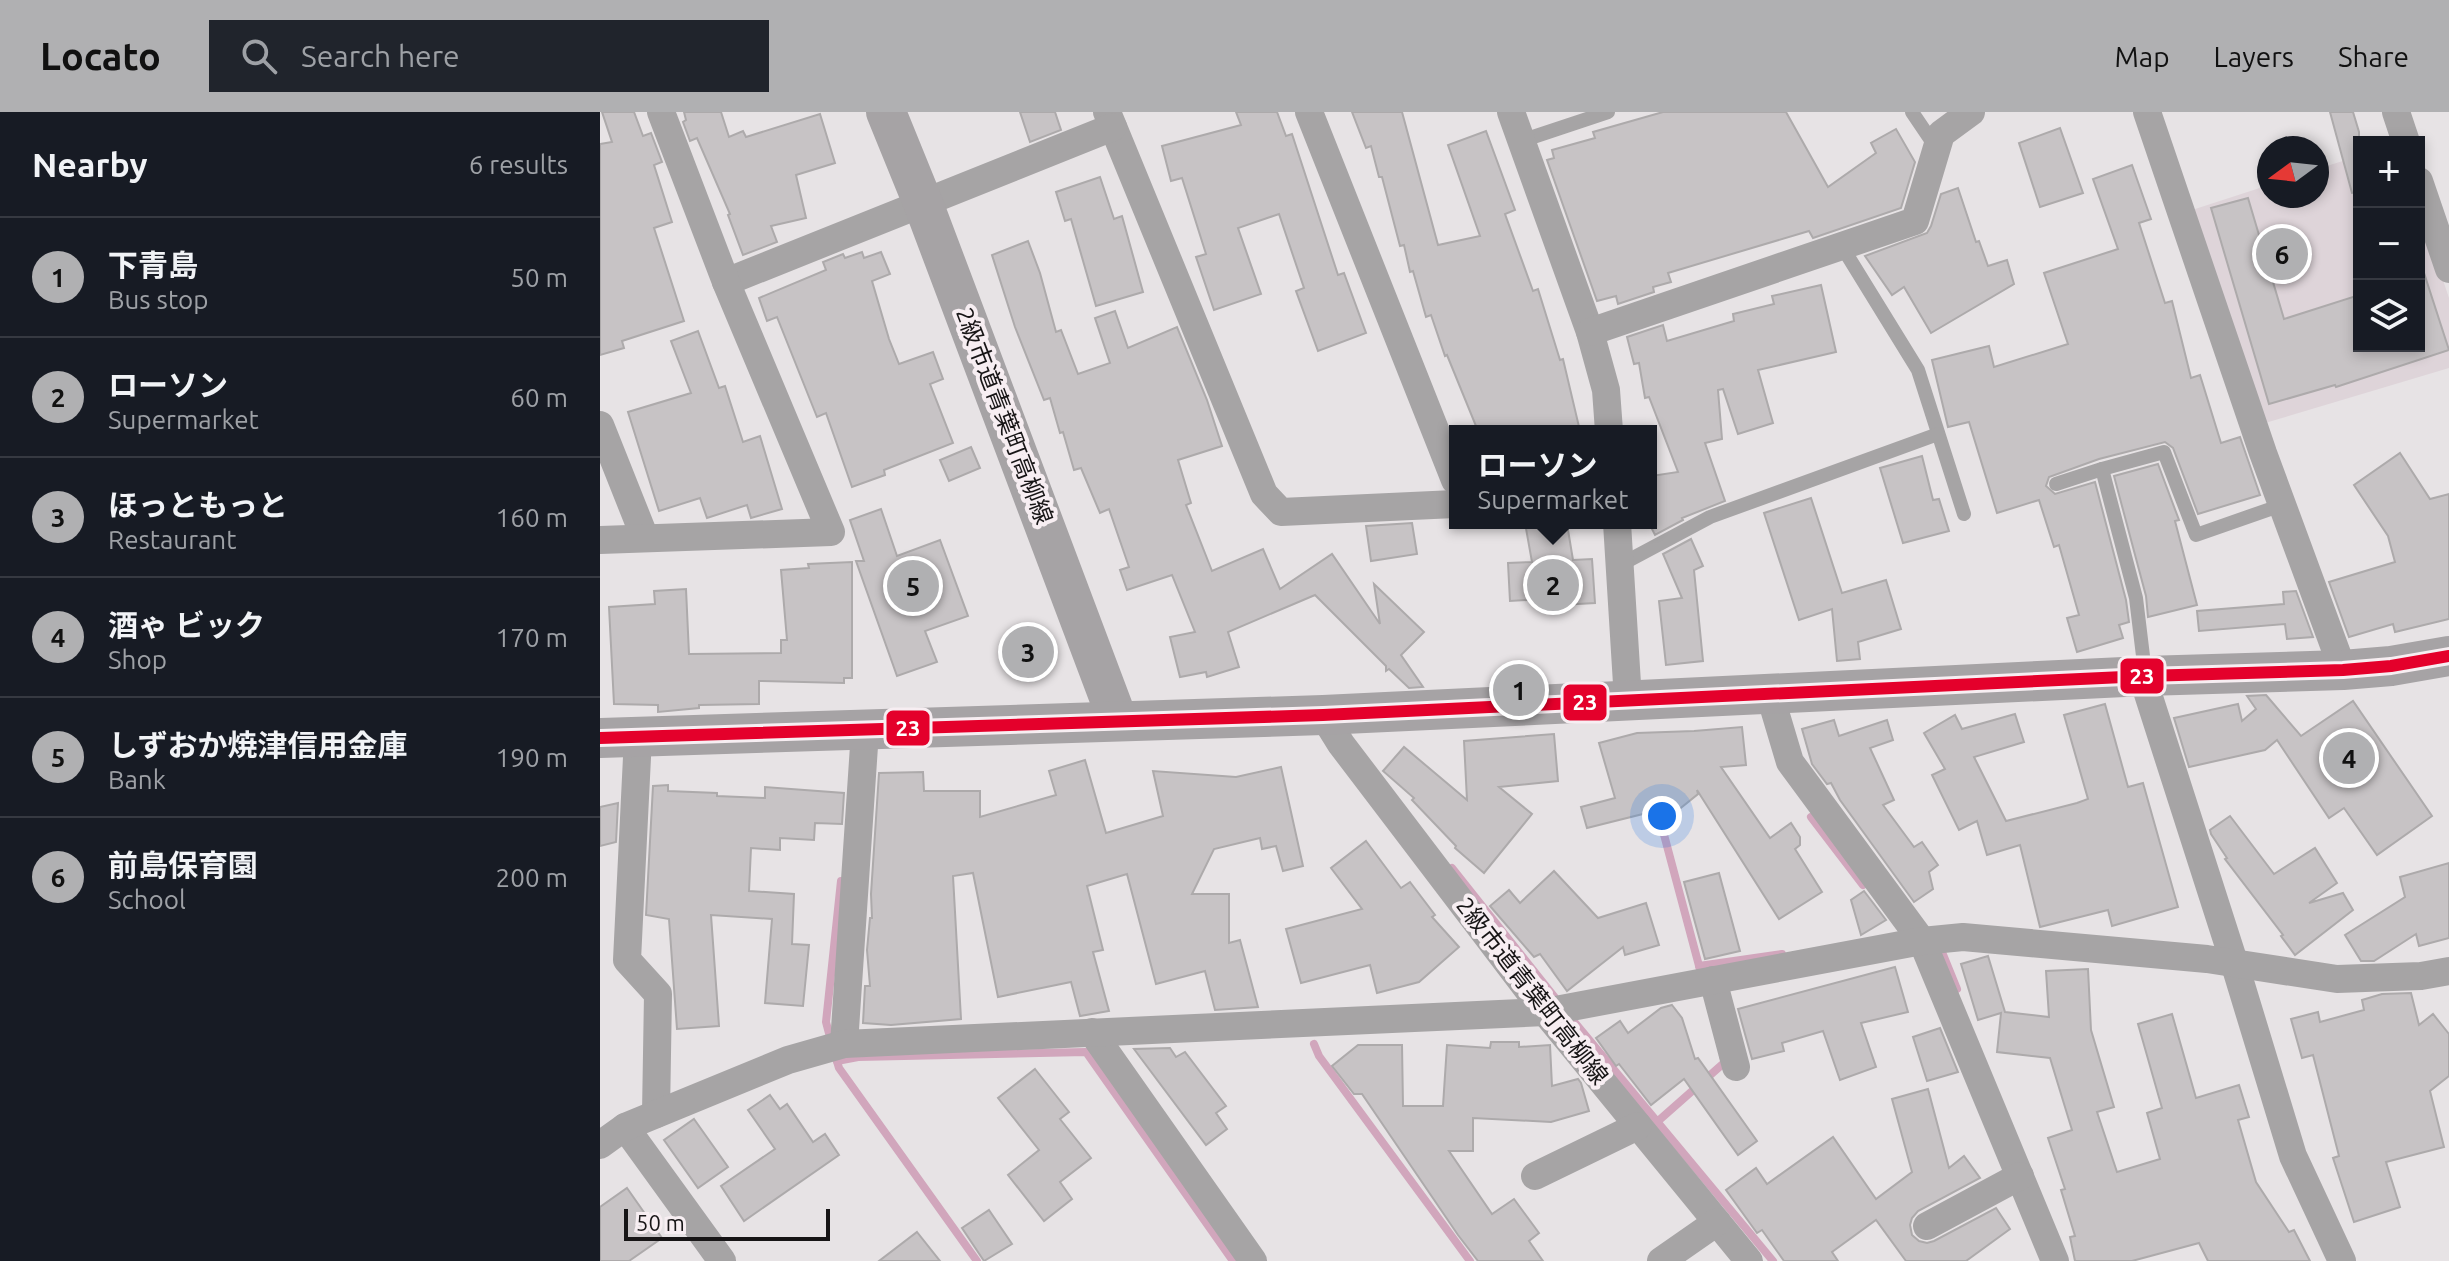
<!DOCTYPE html>
<meta charset="utf-8">
<style>
:root{--surface:#171b24;--page:#20242c;--text:#f1f3f6;--muted:#9ea1a6;--line:#363941;--accent:#b0b0b2}
body{margin:0;font-family:Ubuntu,"Noto Sans JP",sans-serif;background:var(--page);color:var(--text)}
.controls{position:absolute;right:24px;top:24px;display:grid;overflow:hidden;border-radius:0px;box-shadow:0 4px 12px #0003}
.controls button{width:72px;height:72px;display:grid;place-items:center;padding:0;border:0;border-bottom:2px solid var(--line);background:var(--surface);color:var(--text);font:40px sans-serif}
.compass{position:absolute;left:1657px;top:24px;width:72px;height:72px;border-radius:50%;background:var(--surface);box-shadow:0 4px 12px #0003;rotate:255deg}
.scale{position:absolute;left:24px;bottom:20px;width:206px;box-sizing:border-box;padding-left:8px;border:4px solid #171516;border-top:0;font-size:22px;line-height:28px;white-space:nowrap;color:#171516;-webkit-text-stroke:6px #f7eef2;paint-order:stroke}
.you{position:absolute;left:1062px;top:704px;width:28px;height:28px;margin:-20px;border:6px solid #fff;border-radius:50%;background:#1a73e8;box-shadow:0 0 0 12px #1a73e833}
.badge{display:grid;place-items:center;width:52px;height:52px;border-radius:50%;background:var(--accent);color:#111;font-size:26px;font-weight:700}
.pin{position:absolute;translate:-50% -50%;border:4px solid #fff;box-shadow:0 2px 8px #0006}
.popup{position:absolute;left:849px;top:313px;width:208px;height:104px;box-sizing:border-box;display:grid;place-content:center;border-radius:0px;background:var(--surface);filter:drop-shadow(0 2px 6px #0005);font-size:26px;white-space:nowrap;color:var(--muted)}
.popup b{font-size:30px;color:var(--text)}
.popup::after{content:'';position:absolute;left:50%;top:100%;margin-left:-16px;border:16px solid transparent;border-top-color:var(--surface)}
.list{margin:0;padding:0;list-style:none}
h2{display:flex;justify-content:space-between;align-items:center;height:104px;margin:0;padding:0 32px;font-size:34px}
h2 small{font-size:26px;font-weight:400;color:var(--muted)}
.list li{display:grid;grid-template-columns:52px 1fr auto;gap:24px;align-items:center;box-sizing:border-box;height:120px;padding:0 32px;border-top:2px solid var(--line)}
.list b{display:block;font-size:30px;white-space:nowrap}
.list p{margin:0;font-size:26px;white-space:nowrap;color:var(--muted)}
.list em{font-size:26px;font-style:normal;color:var(--muted)}
.icon{flex:none;width:44px;height:44px;fill:none;stroke:currentColor;stroke-width:2;stroke-linecap:round;stroke-linejoin:round}
.map{position:relative;flex:none;width:1849px;height:1149px;overflow:hidden}
header{display:flex;align-items:center;gap:48px;box-sizing:border-box;height:112px;padding:0 40px;background:var(--accent);color:#111}
header strong{font-size:38px}
nav{display:flex;gap:44px;margin-inline-start:auto;font-size:28px}
.search{width:560px;height:72px;background:var(--page);display:flex;align-items:center;gap:20px;box-sizing:border-box;padding:0 28px;border-radius:0px;color:var(--muted);font-size:30px}
main{display:flex}
aside{flex:1;background:var(--surface)}
.map>svg:first-child{display:block}
</style>
<header>
<strong>Locato</strong>
<div class="search"><svg class="icon" aria-label="search" viewBox="0 0 24 24"><circle cx="10" cy="10" r="6"/><path d="M15 15l6 6"/></svg>Search here</div>
<nav><a>Map</a><a>Layers</a><a>Share</a></nav>
</header>
<main>
<aside>
<h2>Nearby<small>6 results</small></h2>
<ul class="list">
<li><span class="badge">1</span><div><b>下青島</b><p>Bus stop</p></div><em>50 m</em></li>
<li><span class="badge">2</span><div><b>ローソン</b><p>Supermarket</p></div><em>60 m</em></li>
<li><span class="badge">3</span><div><b>ほっともっと</b><p>Restaurant</p></div><em>160 m</em></li>
<li><span class="badge">4</span><div><b>酒ゃ ビック</b><p>Shop</p></div><em>170 m</em></li>
<li><span class="badge">5</span><div><b>しずおか焼津信用金庫</b><p>Bank</p></div><em>190 m</em></li>
<li><span class="badge">6</span><div><b>前島保育園</b><p>School</p></div><em>200 m</em></li>
</ul>
</aside>
<div class="map">
<svg width="1849" height="1149" viewBox="0 0 1849 1149">
<rect width="100%" height="100%" fill="#e7e3e5"/>
<polygon fill="#ded4d9" points="1759,44 1759,234 1819,234 1819,96 1849,186 1849,256 1665,311 1589,99 1669,73 1669,84 1717,84 1717,57"/>
<g fill="none" stroke-linecap="round" stroke-linejoin="round">
<g stroke="#d1a6bc" stroke-width="8">
<polyline points="1055,689 1102,865"/>
<polyline points="1211,705 1263,773"/>
<polyline points="852,756 976,912 1173,1149"/>
<polyline points="1342,840 1357,877"/>
<polyline points="1099,854 1182,842"/>
<polyline points="231,929 226,910 241,769"/>
<polyline points="714,932 719,944 870,1149"/>
<polyline points="236,946 239,956 377,1149"/>
<polyline points="237,949 258,945 486,940 633,1149"/>
<polyline points="1057,1010 1125,950 1123,944"/>
</g>
</g>
<g fill="#c7c3c5" stroke="#adaaab" stroke-width="2">
<polygon points="2,0 34,0 43,24 51,21 62,50 54,53 72,110 54,116 84,209 22,229 24,236 0,243 0,32 12,30"/>
<polygon points="84,0 121,0 129,25 143,19 146,25 220,2 235,51 196,63 206,106 171,114 177,130 143,143 128,103 130,102 97,26 90,29 83,10 86,8"/>
<polygon points="420,0 455,0 461,18 430,30"/>
<polygon points="636,0 677,0 686,24 692,22 738,163 744,161 766,221 718,239 696,179 704,176 679,102 638,116 661,182 614,198 596,145 606,142 582,66 571,69 562,34 641,13"/>
<polygon points="752,0 802,0 838,133 880,124 848,33 886,19 915,98 905,102 933,179 938,177 960,248 963,247 980,319 878,319 847,243 845,244 831,203 826,205 813,159 810,160 804,133 800,134 782,65 779,65 771,34 766,36"/>
<polygon points="1063,0 1186,0 1228,75 1276,41 1271,31 1296,17 1315,50 1301,96 1213,126 1209,119 1068,161 1071,170 1053,175 1054,180 1018,192 1016,184 997,189 947,48 954,46 952,38 995,26 993,20"/>
<polygon points="1730,0 1753,0 1759,20 1759,80 1752,81"/>
<polygon points="1460,16 1483,81 1440,95 1419,31"/>
<polygon points="1532,53 1551,107 1539,111 1565,191 1572,189 1591,266 1600,263 1621,331 1640,325 1660,383 1598,402 1573,336 1565,330 1499,347 1449,365 1446,374 1455,382 1495,370 1526,488 1529,510 1519,513 1523,526 1477,540 1467,506 1479,503 1459,433 1454,435 1439,388 1397,401 1369,310 1348,315 1332,248 1389,234 1394,255 1468,232 1444,161 1518,137 1493,67"/>
<polygon points="500,65 514,107 522,104 543,180 496,194 471,107 465,109 456,80"/>
<polygon points="1358,76 1376,130 1379,129 1388,154 1407,148 1414,172 1331,221 1304,175 1292,183 1265,144 1327,121 1331,114 1341,82"/>
<polygon points="1648,86 1684,207 1759,183 1759,234 1819,234 1819,162 1824,161 1849,238 1736,275 1735,273 1669,292 1611,96"/>
<polygon points="428,129 440,161 456,220 461,218 478,262 510,251 495,206 515,199 528,236 577,215 607,288 622,334 578,348 591,391 586,393 612,459 663,437 680,477 732,442 780,512 774,472 824,520 801,543 823,575 809,576 789,557 786,559 786,554 715,483 628,520 639,555 607,565 606,560 580,565 570,525 595,520 572,463 527,478 520,458 529,455 509,397 500,401 481,356 474,358 463,320 460,321 450,286 444,288 415,215 392,143"/>
<polygon points="262,140 264,146 281,140 290,162 272,169 289,227 299,252 333,240 343,267 330,272 353,331 284,358 285,363 252,375 226,301 217,305 177,205 167,209 159,186 226,158 223,150 243,142 245,146"/>
<polygon points="1221,173 1236,240 1158,258 1173,311 1138,322 1123,277 1118,278 1122,327 1105,331 1125,389 1082,406 1083,408 1055,423 1051,415 1051,364 1078,360 1049,285 1045,286 1039,251 1034,252 1027,225 1063,213 1067,229 1134,209 1133,202 1174,192 1172,184"/>
<polygon points="98,219 119,276 125,274 143,330 160,324 182,397 151,406 147,393 107,406 100,386 59,399 28,300 91,281 71,229"/>
<polygon points="371,335 380,356 349,369 340,348"/>
<polygon points="1800,341 1830,387 1849,382 1849,507 1795,520 1793,512 1749,525 1729,470 1795,450 1788,424 1754,373"/>
<polygon points="1322,344 1333,388 1339,387 1349,419 1303,431 1280,356"/>
<polygon points="1558,352 1579,408 1575,409 1597,493 1548,505 1546,484 1514,364"/>
<polygon points="1211,386 1242,481 1286,468 1301,517 1258,530 1260,547 1237,549 1232,497 1199,508 1164,401"/>
<polygon points="281,397 297,444 340,428 368,504 325,519 337,550 297,564 256,449 264,449 250,408"/>
<polygon points="812,411 817,442 771,449 766,414"/>
<polygon points="925,411 959,411 961,419 968,418 973,448 992,447 995,491 960,493 955,476 943,478 944,487 910,489 908,451 932,450"/>
<polygon points="1091,427 1103,454 1094,458 1103,549 1066,553 1059,489 1082,486 1063,442"/>
<polygon points="252,450 252,566 244,566 244,571 159,569 159,592 99,593 99,596 58,600 58,593 14,592 9,495 55,492 54,479 86,477 89,542 181,541 181,528 187,528 181,458 209,456 208,452"/>
<polygon points="1696,479 1713,525 1687,527 1685,512 1599,519 1597,499 1684,492 1683,480"/>
<polygon points="440,516 450,554 418,563 408,526"/>
<polygon points="1666,583 1701,624 1753,589 1832,704 1777,743 1744,696 1729,706 1677,628 1665,638 1589,655 1574,606 1638,592 1642,609 1656,597 1647,584"/>
<polygon points="1505,592 1528,675 1543,671 1578,795 1512,814 1508,798 1440,815 1420,733 1387,743 1377,709 1359,718 1332,663 1345,657 1324,621 1355,603 1362,617 1415,602 1424,630 1374,645 1406,709 1477,691 1488,687 1464,603"/>
<polygon points="1234,608 1239,624 1287,608 1293,628 1270,636 1294,688 1283,693 1314,735 1322,730 1338,753 1329,760 1333,777 1314,790 1240,688 1231,671 1227,672 1212,652 1202,617"/>
<polygon points="1142,615 1146,653 1121,655 1170,726 1191,711 1200,725 1200,733 1195,737 1222,780 1179,807 1097,678 1098,682 1072,703 1067,696 987,716 981,695 1015,686 999,631 1037,621 1094,619"/>
<polygon points="954,622 958,669 899,675 932,702 884,761 855,736 856,734 812,688 814,686 783,659 804,635 867,688 864,629"/>
<polygon points="485,648 506,721 563,704 553,659 636,665 681,655 703,754 683,759 676,734 662,737 660,726 614,737 592,782 629,782 629,831 640,828 658,895 615,898 605,859 556,872 527,762 487,774 503,838 493,840 509,899 480,904 471,870 398,885 373,761 353,764 361,907 291,913 263,911 265,874 270,874 267,838 270,806 272,806 271,782 279,661 323,660 324,679 380,679 380,705 456,683 449,659"/>
<polygon points="68,673 68,679 117,681 117,684 165,686 165,675 244,681 242,712 215,711 214,728 180,726 180,738 151,736 149,779 194,782 192,832 209,833 203,894 165,891 172,807 111,803 119,914 77,917 69,807 46,803 53,674"/>
<polygon points="18,691 16,730 0,734 0,695"/>
<polygon points="1630,704 1674,762 1715,736 1737,771 1709,791 1743,781 1753,798 1695,843 1681,824 1683,823 1625,747 1627,746 1611,722 1610,718"/>
<polygon points="766,729 801,776 810,770 835,803 832,805 859,835 819,870 777,881 770,853 701,871 686,817 762,797 731,756"/>
<polygon points="1849,751 1849,826 1819,834 1816,822 1774,849 1761,849 1745,823 1805,785 1800,765"/>
<polygon points="954,759 998,806 1046,791 1059,833 1025,843 1023,835 967,879 940,842 934,845 890,794 909,778 920,791"/>
<polygon points="1119,761 1140,839 1105,847 1084,770"/>
<polygon points="1264,779 1286,808 1261,823 1251,788"/>
<polygon points="1388,844 1405,900 1449,905 1446,859 1488,857 1491,918 1514,995 1497,1000 1517,1060 1560,1047 1547,1001 1562,996 1538,912 1572,902 1596,986 1639,973 1649,1005 1638,1008 1656,1070 1689,1120 1694,1118 1710,1149 1608,1149 1599,1131 1532,1149 1475,1149 1470,1125 1475,1124 1461,1078 1465,1077 1448,1026 1472,1018 1450,946 1397,940 1401,901 1378,908 1361,852"/>
<polygon points="1295,855 1308,900 1261,911 1276,955 1240,968 1223,919 1182,931 1184,939 1152,947 1138,897"/>
<polygon points="1811,881 1819,913 1833,902 1849,922 1849,964 1830,979 1844,1035 1786,1050 1800,1095 1754,1110 1733,1046 1739,1044 1713,943 1702,946 1691,907 1718,900 1720,910 1764,898 1762,888 1782,882"/>
<polygon points="1072,893 1082,906 1095,947 1098,946 1157,1029 1138,1043 1084,967 1051,993 1019,952 1016,954 996,926 1020,909 1028,921 1061,896"/>
<polygon points="1340,916 1358,960 1327,969 1313,925"/>
<polygon points="891,930 919,930 919,935 950,933 952,974 978,967 981,971 989,999 951,1010 873,1006 873,1039 849,1039 892,1102 914,1087 939,1121 929,1129 943,1149 878,1149 858,1123 762,982 754,982 732,954 758,933 802,933 803,994 843,994 847,933 890,936"/>
<polygon points="570,936 576,945 585,940 626,994 616,1001 627,1017 606,1033 534,937"/>
<polygon points="435,957 469,1000 460,1007 491,1046 460,1070 472,1087 444,1109 408,1063 439,1038 398,986"/>
<polygon points="1328,977 1349,1056 1364,1044 1380,1066 1318,1099 1312,1106 1310,1113 1312,1123 1319,1129 1327,1131 1334,1129 1396,1096 1410,1117 1366,1149 1306,1149 1276,1108 1232,1140 1238,1149 1184,1149 1162,1118 1157,1121 1126,1078 1156,1056 1167,1072 1233,1025 1276,1087 1312,1060 1292,987"/>
<polygon points="170,983 180,997 187,992 213,1030 225,1022 239,1043 144,1109 121,1074 175,1037 148,998"/>
<polygon points="94,1007 128,1055 98,1076 64,1028"/>
<polygon points="27,1076 62,1126 29,1149 0,1149 0,1095"/>
<polygon points="389,1098 412,1132 384,1149 362,1116"/>
<polygon points="317,1120 340,1149 279,1149"/>
</g>
<g fill="none" stroke-linecap="round" stroke-linejoin="round">
<g stroke="#a6a4a5" stroke-width="14">
<polyline points="1312,0 1337,37"/>
<polyline points="921,29 1008,0"/>
<polyline points="1241,133 1318,258 1364,402"/>
<polyline points="1456,372 1502,357"/>
<polyline points="1020,453 1110,405 1338,322"/>
<polyline points="1543,544 1536,486 1502,357 1564,340 1596,423 1682,393"/>
</g>
<g stroke="#a6a4a5" stroke-width="28">
<polyline points="507,0 664,382 681,400 855,392"/>
<polyline points="709,0 855,368"/>
<polyline points="911,0 990,220 1006,278 1009,319"/>
<polyline points="1547,0 1663,341 1743,558"/>
<polyline points="1796,0 1806,30"/>
<polyline points="1819,69 1849,157"/>
<polyline points="126,170 513,15"/>
<polyline points="990,220 1315,109 1341,22 1371,0"/>
<polyline points="0,313 45,426"/>
<polyline points="1017,411 1028,588"/>
<polyline points="0,428 231,420 126,170 61,0"/>
<polyline points="1545,564 1548,582 1634,850 1693,1044 1742,1149"/>
<polyline points="1170,583 1190,650 1322,829 1455,1149"/>
<polyline points="723,603 741,632 945,900 1149,1149"/>
<polyline points="38,625 27,848 58,882 56,1002"/>
<polyline points="1113,868 1136,955"/>
<polyline points="492,920 653,1149"/>
<polyline points="244,932 265,619"/>
<polyline points="25,1015 122,1149"/>
<polyline points="0,1033 25,1015 188,948 244,932 945,900 1322,829 1363,825 1607,847 1737,867 1821,864 1849,859"/>
<polyline points="935,1064 1038,1014"/>
<polyline points="1327,1114 1420,1064"/>
<polyline points="1061,1149 1117,1110"/>
</g>
<g stroke="#a6a3a5" stroke-width="40">
<polyline points="286,0 323,91 518,609"/>
<polyline points="0,626 723,603 1545,564 1743,558 1791,554 1849,544"/>
</g>
<defs>
<polyline id="bus-1" points="0,626 723,603 1545,564 1743,558 1791,554 1849,544"/>
</defs>
<use href="#bus-1" stroke="#f7eef2" stroke-width="18"/>
<use href="#bus-1" stroke="#e4002b" stroke-width="12"/>
</g>
<g text-anchor="middle" stroke-width="8" stroke-linejoin="round" paint-order="stroke">
<g font-size="24" fill="#171516" stroke="#f7eef2">
<text transform="translate(404 304) rotate(69)" y="8">2級市道青葉町高柳線</text>
<text transform="translate(932 879) rotate(52)" y="8">2級市道青葉町高柳線</text>
</g>
</g>
<g stroke="#f7eef2" stroke-width="3">
<rect x="1519" y="545" width="46" height="38" rx="8" fill="#e4002b"/>
<rect x="962" y="571" width="46" height="39" rx="8" fill="#e4002b"/>
<rect x="285" y="597" width="46" height="38" rx="8" fill="#e4002b"/>
</g>
<g font-size="22" text-anchor="middle" font-weight="bold" fill="#fff">
<text x="1542" y="572">23</text>
<text x="985" y="598">23</text>
<text x="308" y="624">23</text>
</g>
</svg>
<div class="controls">
<button>+</button>
<button>−</button>
<button><svg class="icon" aria-label="layers" viewBox="0 0 24 24"><path d="M12 4l9 5-9 5-9-5zM3 14l9 5 9-5"/></svg></button>
</div>
<svg class="compass" viewBox="-18 -18 36 36"><path d="M0-13l5 13h-10z" fill="#e53935"/><path d="M0 13l5-13h-10z" fill="#9ea1a6"/></svg>
<div class="scale">50 m</div>
<div class="you"></div>
<div class="pin badge" style="left:919px;top:578px">1</div>
<div class="pin badge" style="left:953px;top:473px">2</div>
<div class="popup"><b>ローソン</b>Supermarket</div>
<div class="pin badge" style="left:428px;top:540px">3</div>
<div class="pin badge" style="left:1749px;top:646px">4</div>
<div class="pin badge" style="left:313px;top:474px">5</div>
<div class="pin badge" style="left:1682px;top:142px">6</div>
</div>
</main>
